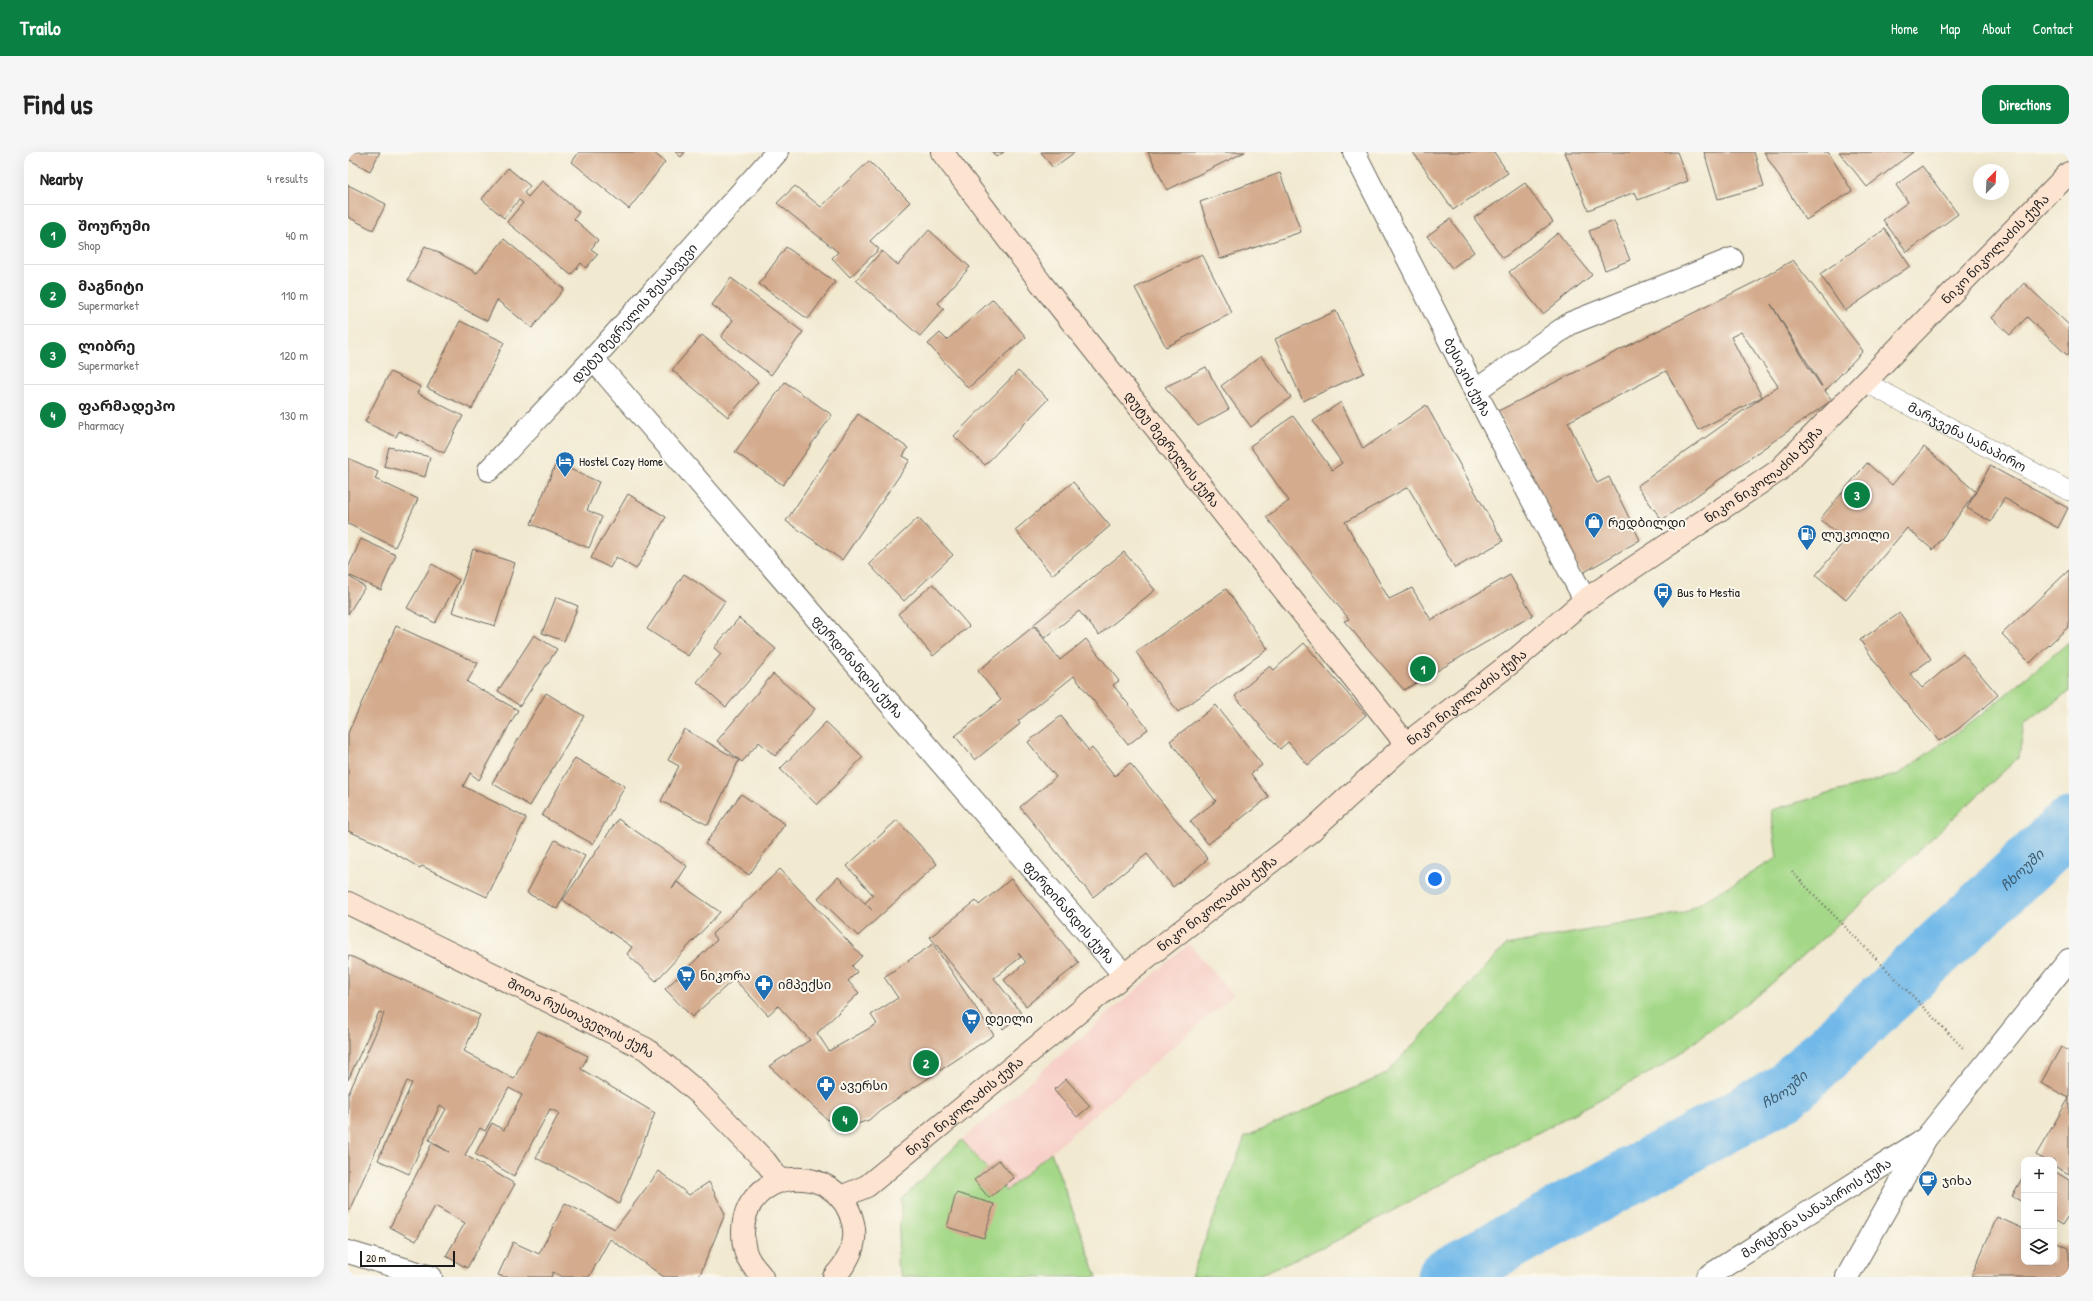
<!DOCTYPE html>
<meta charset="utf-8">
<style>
:root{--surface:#fff;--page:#f6f6f6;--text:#222;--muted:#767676;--line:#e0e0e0;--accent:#0b8043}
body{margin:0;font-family:"Patrick Hand","Noto Sans Georgian",sans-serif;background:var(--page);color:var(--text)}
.controls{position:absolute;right:12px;bottom:12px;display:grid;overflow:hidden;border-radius:8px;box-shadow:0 4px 16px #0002}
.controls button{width:36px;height:36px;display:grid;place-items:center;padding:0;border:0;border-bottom:1px solid var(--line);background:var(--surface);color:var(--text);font:20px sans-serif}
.compass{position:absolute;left:1625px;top:12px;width:36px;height:36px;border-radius:50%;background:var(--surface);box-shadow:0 4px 16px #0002;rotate:24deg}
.scale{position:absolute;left:12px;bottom:10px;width:95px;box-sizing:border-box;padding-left:4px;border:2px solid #1c1c1c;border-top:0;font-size:11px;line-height:14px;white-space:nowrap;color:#1c1c1c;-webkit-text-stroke:3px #fbf7ec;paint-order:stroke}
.you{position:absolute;left:1087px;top:727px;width:14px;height:14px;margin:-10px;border:3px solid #fff;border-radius:50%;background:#1a73e8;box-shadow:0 0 0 6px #1a73e833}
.badge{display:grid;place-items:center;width:26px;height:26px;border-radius:50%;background:var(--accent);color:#fff;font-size:13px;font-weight:700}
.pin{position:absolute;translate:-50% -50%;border:2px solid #fff;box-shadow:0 1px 4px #0006}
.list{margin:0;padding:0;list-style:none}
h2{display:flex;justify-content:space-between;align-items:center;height:52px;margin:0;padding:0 16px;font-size:17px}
h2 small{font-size:13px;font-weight:400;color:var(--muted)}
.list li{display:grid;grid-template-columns:26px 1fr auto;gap:12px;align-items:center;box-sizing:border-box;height:60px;padding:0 16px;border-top:1px solid var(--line)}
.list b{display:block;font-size:15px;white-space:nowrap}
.list p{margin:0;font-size:13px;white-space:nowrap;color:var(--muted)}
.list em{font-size:13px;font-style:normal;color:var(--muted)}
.icon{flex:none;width:22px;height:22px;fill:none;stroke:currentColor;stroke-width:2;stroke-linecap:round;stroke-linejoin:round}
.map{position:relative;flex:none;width:1721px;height:1125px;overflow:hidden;border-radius:12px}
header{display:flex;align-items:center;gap:24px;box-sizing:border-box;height:56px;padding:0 20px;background:var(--accent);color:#fff}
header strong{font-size:19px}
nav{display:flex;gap:22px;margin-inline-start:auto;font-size:14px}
.intro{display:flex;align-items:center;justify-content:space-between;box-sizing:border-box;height:96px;padding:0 24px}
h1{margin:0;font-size:28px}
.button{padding:10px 18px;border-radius:12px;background:var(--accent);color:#fff;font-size:14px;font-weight:700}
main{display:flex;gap:24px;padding:0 24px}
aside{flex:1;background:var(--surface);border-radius:12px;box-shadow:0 4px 16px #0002}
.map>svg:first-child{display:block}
</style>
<header>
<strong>Trailo</strong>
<nav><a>Home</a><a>Map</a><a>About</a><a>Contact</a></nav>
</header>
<div class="intro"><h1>Find us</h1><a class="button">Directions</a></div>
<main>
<aside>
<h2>Nearby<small>4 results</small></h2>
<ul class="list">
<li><span class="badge">1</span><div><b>შოურუმი</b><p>Shop</p></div><em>40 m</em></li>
<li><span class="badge">2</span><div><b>მაგნიტი</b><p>Supermarket</p></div><em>110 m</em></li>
<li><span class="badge">3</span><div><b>ლიბრე</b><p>Supermarket</p></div><em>120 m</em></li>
<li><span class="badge">4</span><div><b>ფარმადეპო</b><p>Pharmacy</p></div><em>130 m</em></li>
</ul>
</aside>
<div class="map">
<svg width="1721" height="1125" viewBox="0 0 1721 1125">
<rect width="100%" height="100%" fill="#fbf7ec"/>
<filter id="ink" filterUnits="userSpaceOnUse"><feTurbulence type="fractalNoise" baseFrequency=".025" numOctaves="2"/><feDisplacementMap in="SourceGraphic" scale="8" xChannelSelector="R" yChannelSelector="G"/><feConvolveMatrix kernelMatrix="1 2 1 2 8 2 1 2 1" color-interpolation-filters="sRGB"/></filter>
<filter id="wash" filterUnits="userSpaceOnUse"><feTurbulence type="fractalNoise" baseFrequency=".012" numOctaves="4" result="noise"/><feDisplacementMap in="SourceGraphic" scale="16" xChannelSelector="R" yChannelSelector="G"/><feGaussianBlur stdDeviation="0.9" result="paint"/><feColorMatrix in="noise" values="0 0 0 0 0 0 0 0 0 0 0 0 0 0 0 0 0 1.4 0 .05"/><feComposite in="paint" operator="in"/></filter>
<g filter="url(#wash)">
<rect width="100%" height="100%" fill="#f1e9d0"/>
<polygon fill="#f7d1c9" points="841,792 885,843 658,1039 614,988"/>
<g fill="#a4d888" stroke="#607a52">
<polygon points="1721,490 1721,540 1676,572 1671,605 1504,760 1413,841 1314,914 988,1089 906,1125 843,1125 897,985 1038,922 1158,793 1335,761 1429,706 1423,658 1551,622 1633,563"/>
<polygon points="614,988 658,1039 703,1000 749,1125 554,1125 549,1112 554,1047"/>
</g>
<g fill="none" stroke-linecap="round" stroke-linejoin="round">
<path stroke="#72b9e9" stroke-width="57" id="s1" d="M 1097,1125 L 1437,940 L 1721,674"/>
</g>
<g id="blocks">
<g fill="#d4ab8d" fill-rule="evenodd">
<polygon points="0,0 32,0 22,19 0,7"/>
<polygon points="231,0 305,0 317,10 281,57 224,10"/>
<polygon points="327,0 337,0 333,5"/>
<polygon points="644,0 656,0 648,5"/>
<polygon points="693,0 727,0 705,16"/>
<polygon points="800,0 897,0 819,38"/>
<polygon points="1065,0 1146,0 1160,21 1105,58"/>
<polygon points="1217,0 1329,0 1340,29 1290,48 1287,40 1240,58"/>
<polygon points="1356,0 1406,0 1416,34 1370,47"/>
<polygon points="1416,0 1480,0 1504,39 1458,68"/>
<polygon points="1491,0 1565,0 1519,35"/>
<polygon points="521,9 562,50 522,89 531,97 502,125 484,106 490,100 429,51 447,34 473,55"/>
<polygon points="1574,14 1610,62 1559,100 1535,68 1560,50 1548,33"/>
<polygon points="160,16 182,34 176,41 180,45 194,29 231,60 226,67 250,88 243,97 250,102 238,116 233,111 223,123 159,70 175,51 171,48 156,66 134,47"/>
<polygon points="932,21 953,80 872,107 852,50"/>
<polygon points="1177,31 1205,70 1155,106 1126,66"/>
<polygon points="0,33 38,52 25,78 0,65"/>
<polygon points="1102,67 1126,100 1104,116 1079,84"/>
<polygon points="1266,69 1282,108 1257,118 1241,79"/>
<polygon points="1537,77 1562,114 1497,159 1472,122"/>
<polygon points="581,78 622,115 590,151 596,157 572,184 508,128 534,99 550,113"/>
<polygon points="1210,81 1244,123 1195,162 1161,120"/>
<polygon points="156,87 216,137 184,176 149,148 139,169 60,128 77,94 129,121"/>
<polygon points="438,95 487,130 460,167 411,132"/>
<polygon points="854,102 884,161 818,195 787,136"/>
<path d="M 1445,108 L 1515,199 L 1477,239 L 1484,248 L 1314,368 L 1289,334 L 1430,234 L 1393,180 L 1383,185 L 1414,245 L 1350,278 L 1318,219 L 1220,270 L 1249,331 L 1261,325 L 1292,388 L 1233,422 L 1150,259 L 1409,129 ZM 1423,152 L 1474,234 L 1473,234 L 1459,213 Z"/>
<polygon points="383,126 455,180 423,223 373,185 385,168 364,153"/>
<polygon points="1676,131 1721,173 1721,201 1719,203 1679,165 1662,183 1644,166"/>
<polygon points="645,147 678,185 620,236 580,192 592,181 599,188"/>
<polygon points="988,159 1016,221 955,249 927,187"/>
<polygon points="112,169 156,190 124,257 79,236"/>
<polygon points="354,183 410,230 380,265 324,218"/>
<polygon points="913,204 943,245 903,275 873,234"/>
<polygon points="858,215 881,257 850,274 817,235"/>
<polygon points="670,219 700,247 637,313 606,284"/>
<polygon points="42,220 73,235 69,241 115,264 96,301 51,279 48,285 17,270"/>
<polygon points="437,230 484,263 435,333 387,300"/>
<polygon points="993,250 1015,297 1078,253 1155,389 1107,416 1060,335 997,370 1041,447 1064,436 1083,468 1162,423 1185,463 1056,538 996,469 1001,467 918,365 941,349 902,294 945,264 984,318 994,311 965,269"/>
<polygon points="510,262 560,296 555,304 562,308 494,408 438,369"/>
<polygon points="41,295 82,305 77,325 36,314"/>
<polygon points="1576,295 1628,340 1585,398 1559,376 1498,448 1468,423 1497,388 1472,367 1519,311 1544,333"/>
<polygon points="0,306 30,320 27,327 70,347 47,395 0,372"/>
<polygon points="208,311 251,330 239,358 254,365 241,396 183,372"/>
<polygon points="1642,314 1720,356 1710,376 1656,346 1643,370 1619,356"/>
<polygon points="725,330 762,374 704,423 667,378"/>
<polygon points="280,342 318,365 288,417 268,405 262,416 243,406"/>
<polygon points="570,366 605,403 556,449 521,412"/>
<polygon points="13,387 48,403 33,438 0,423 0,416"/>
<polygon points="125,397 167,411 147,474 104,460"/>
<polygon points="776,400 807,438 751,483 731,459 697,486 686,472"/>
<polygon points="84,412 111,428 87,471 59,456"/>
<polygon points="1721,418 1721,474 1682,511 1654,482"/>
<polygon points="336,422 377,449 340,504 299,477"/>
<polygon points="0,424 17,435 0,462"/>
<polygon points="585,432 621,474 585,504 550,462"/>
<polygon points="878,437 920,497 830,560 788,500"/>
<polygon points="208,445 230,454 216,489 194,481"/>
<polygon points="1552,461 1583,507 1562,522 1574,536 1615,502 1650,543 1609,578 1591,589 1544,534 1512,488"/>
<polygon points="391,466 428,497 378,555 349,530 373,502 366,496"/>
<polygon points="48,474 130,511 119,530 170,558 131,628 122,621 115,634 178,666 139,745 74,714 72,716 29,691 0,679 0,581"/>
<polygon points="686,474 712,508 738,487 771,529 765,533 800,577 780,593 726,524 670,569 672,572 627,608 607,584 653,548 630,519"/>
<polygon points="186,483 209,497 172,554 150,539"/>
<polygon points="956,491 1018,563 960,613 940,590 932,597 887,544 922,514 926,518"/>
<polygon points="425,522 467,557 427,604 411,590 394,610 369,589"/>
<polygon points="198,541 236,564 182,654 144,631"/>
<polygon points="868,553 914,613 903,622 921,645 860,692 842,669 868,649 822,589"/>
<polygon points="713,564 741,599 744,596 767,624 782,611 860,707 825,735 799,702 745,745 672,655 708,625 680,590"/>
<polygon points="478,570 515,605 469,653 432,617"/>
<polygon points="336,577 391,608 360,673 313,649 331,614 320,608"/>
<polygon points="227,606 277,634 245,692 194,664"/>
<polygon points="393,642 437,672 401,723 357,692"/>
<polygon points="270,667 339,714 324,737 329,730 372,760 308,829 279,802 284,795 215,748"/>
<polygon points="549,668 589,712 510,784 470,746 490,725 524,758 517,751 525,743 499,714"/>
<polygon points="207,688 237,704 209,757 179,741"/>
<polygon points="432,717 514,804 504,814 509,820 500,829 511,841 469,881 481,899 529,872 523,863 550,846 536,825 585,792 646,883 532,958 521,968 491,978 421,914 462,888 430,854 420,863 386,827 344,865 317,837 369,788 364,782"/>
<polygon points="663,727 731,811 678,854 656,828 678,810 670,801 673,805 646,826 674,862 655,877 582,785 628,749 631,753"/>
<polygon points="0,803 132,863 116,899 166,927 190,879 240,904 233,917 307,961 271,1052 241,1033 188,1006 211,961 202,957 166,1024 127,1002 144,971 156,978 174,943 161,936 137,979 132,976 117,1003 167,1032 119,1116 98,1104 117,1071 87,1054 68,1089 42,1075 84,991 101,1000 81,988 98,957 92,953 61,1022 30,1008 64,931 59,929 0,1061 0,943 36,862 31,860 0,928"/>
<polygon points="1713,895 1721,899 1721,1022 1706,1014 1706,1008 1697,1008 1688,1003 1721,946 1693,931"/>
<polygon points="718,927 742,954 729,965 706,938"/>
<polygon points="651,1008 666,1026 641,1046 626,1028"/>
<polygon points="311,1019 341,1043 361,1030 377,1062 351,1125 316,1125 262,1087 241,1125 215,1125 205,1120 203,1125 156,1125 150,1123 165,1090 191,1102 217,1051 267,1077"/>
<polygon points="1706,1019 1721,1028 1721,1063 1715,1073 1706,1068"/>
<polygon points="1676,1023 1676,1051 1664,1044"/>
<polygon points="608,1041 646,1052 636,1086 599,1075"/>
<polygon points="1649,1065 1676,1077 1676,1110 1706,1110 1706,1090 1721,1096 1721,1125 1623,1125"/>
</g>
</g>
</g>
<g filter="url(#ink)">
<use href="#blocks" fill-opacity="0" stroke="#67645b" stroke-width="1"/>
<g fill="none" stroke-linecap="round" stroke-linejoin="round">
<defs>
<g id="lane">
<path id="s2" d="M 1517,230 L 1721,339"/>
</g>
<g id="street">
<path id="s3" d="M 1006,0 L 1127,239 L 1237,448"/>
<path id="s4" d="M 245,207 L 776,823"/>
<polyline points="1127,239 1223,171 1384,107"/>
<path id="s5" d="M 141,318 L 245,207 L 429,0"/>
<polyline points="0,1100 83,1125"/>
<path id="s6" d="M 1359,1125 L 1575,988"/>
<polyline points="1499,1125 1578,986 1721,808"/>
</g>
<g id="secondary">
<path id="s7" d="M 594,0 L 693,131 L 1058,592"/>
<path id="s8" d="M 0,751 L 298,897 L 353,943 L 417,1009 L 432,1029"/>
<path id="s9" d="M 493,1045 L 519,1034 L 776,823 L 963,679 L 1058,592 L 1168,507 L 1237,448 L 1430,319 L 1721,21"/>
<path d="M 414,1125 C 411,1120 406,1116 403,1111 C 397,1103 395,1091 395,1082 C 394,1015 490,1006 505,1071 C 510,1092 500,1110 486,1125"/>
</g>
</defs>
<use href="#lane" stroke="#67645b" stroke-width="20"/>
<use href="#street" stroke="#67645b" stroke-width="24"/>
<use href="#secondary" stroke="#67645b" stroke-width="24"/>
<polyline stroke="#67645b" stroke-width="2.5" stroke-dasharray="1 3" stroke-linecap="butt" points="1444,720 1615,896"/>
<use href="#lane" stroke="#fff" stroke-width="19"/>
<use href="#street" stroke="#fff" stroke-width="22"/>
<use href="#secondary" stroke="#fde4d0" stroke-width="22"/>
</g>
</g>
<defs>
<symbol id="hotel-pin" viewBox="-11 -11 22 30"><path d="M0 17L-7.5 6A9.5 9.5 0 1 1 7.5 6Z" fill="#1f6fb2" stroke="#fbf7ec"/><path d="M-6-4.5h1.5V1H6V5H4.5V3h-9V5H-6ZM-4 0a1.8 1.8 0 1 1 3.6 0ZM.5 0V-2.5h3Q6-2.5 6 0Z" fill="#fff"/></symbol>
<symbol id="shop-pin" viewBox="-11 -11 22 30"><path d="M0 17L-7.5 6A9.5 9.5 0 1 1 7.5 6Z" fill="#1f6fb2" stroke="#fbf7ec"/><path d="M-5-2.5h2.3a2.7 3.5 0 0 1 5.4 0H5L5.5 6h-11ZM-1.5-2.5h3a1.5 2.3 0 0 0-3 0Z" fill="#fff"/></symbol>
<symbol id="fuel-pin" viewBox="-11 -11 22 30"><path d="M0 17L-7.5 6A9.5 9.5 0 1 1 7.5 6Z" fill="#1f6fb2" stroke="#fbf7ec"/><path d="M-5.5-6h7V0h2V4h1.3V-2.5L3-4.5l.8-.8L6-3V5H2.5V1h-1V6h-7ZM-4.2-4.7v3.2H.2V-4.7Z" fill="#fff"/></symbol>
<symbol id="bus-pin" viewBox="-11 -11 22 30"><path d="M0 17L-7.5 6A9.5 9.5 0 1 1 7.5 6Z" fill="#1f6fb2" stroke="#fbf7ec"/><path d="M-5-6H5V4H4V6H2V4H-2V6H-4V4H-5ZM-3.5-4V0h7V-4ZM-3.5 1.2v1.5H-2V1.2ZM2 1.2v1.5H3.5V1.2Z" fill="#fff"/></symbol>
<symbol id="supermarket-pin" viewBox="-11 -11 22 30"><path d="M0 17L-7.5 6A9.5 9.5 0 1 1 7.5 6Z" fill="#1f6fb2" stroke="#fbf7ec"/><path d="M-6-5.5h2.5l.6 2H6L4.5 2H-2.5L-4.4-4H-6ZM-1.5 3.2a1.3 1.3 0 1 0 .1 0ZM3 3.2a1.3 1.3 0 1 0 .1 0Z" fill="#fff"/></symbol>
<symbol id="pharmacy-pin" viewBox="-11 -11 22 30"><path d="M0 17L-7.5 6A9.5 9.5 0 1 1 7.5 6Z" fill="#1f6fb2" stroke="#fbf7ec"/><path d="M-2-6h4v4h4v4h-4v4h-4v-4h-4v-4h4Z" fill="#fff"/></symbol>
<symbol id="cafe-pin" viewBox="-11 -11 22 30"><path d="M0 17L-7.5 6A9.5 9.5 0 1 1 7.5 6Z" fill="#1f6fb2" stroke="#fbf7ec"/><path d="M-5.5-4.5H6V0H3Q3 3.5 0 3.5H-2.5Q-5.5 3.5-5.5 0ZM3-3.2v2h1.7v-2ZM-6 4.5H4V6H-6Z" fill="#fff"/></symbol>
</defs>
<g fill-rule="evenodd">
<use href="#hotel-pin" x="206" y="298" width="22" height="30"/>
<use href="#shop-pin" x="1235" y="359" width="22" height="30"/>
<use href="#fuel-pin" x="1448" y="371" width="22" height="30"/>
<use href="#bus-pin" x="1304" y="429" width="22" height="30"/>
<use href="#supermarket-pin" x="327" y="812" width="22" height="30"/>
<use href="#pharmacy-pin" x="405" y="821" width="22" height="30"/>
<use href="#supermarket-pin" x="612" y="855" width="22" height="30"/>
<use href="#pharmacy-pin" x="467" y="922" width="22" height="30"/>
<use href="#cafe-pin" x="1569" y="1017" width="22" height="30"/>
</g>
<g text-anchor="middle" stroke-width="4" stroke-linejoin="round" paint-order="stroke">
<g font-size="13" fill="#1c1c1c" stroke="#fbf7ec">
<text dy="5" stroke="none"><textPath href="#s9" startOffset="1498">ნიკო ნიკოლაძის ქუჩა</textPath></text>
<text dy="5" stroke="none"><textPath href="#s5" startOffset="214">დუტუ მეგრელის შესახვევი</textPath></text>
<text dy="5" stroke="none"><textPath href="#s3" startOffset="252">ბესიკის ქუჩა</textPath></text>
<text dy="5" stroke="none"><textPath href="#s2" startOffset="116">მარჯვენა სანაპირო</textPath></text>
<text dy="5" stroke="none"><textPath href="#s7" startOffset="376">დუტუ მეგრელის ქუჩა</textPath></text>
<text dy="5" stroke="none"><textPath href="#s9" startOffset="1174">ნიკო ნიკოლაძის ქუჩა</textPath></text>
<text dy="5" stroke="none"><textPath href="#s4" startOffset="406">ფერდინანდის ქუჩა</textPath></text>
<text dy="5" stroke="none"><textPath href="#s9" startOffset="802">ნიკო ნიკოლაძის ქუჩა</textPath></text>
<text dy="5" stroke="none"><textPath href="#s9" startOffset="478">ნიკო ნიკოლაძის ქუჩა</textPath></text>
<text dy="5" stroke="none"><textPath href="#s4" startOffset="730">ფერდინანდის ქუჩა</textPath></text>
<text dy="5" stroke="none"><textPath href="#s8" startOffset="260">შოთა რუსთაველის ქუჩა</textPath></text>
<text dy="5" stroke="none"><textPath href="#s9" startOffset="154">ნიკო ნიკოლაძის ქუჩა</textPath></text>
<text dy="5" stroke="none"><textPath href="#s6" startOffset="129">მარცხენა სანაპიროს ქუჩა</textPath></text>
</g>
<g font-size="13" fill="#1c1c1c" stroke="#fbf7ec" text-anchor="start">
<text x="231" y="314">Hostel Cozy Home</text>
<text x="1260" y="375">რედბილდი</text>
<text x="1473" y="387">ლუკოილი</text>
<text x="1329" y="445">Bus to Mestia</text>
<text x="352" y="828">ნიკორა</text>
<text x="430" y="837">იმპექსი</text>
<text x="637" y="871">დეილი</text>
<text x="492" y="938">ავერსი</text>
<text x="1594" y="1033">ჯიხა</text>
</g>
<g font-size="14" font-style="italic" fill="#3e5b6e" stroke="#fbf7ec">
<text dy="5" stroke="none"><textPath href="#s1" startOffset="712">ჩხოუში</textPath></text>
<text dy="5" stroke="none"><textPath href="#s1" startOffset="388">ჩხოუში</textPath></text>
</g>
</g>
</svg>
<div class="controls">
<button>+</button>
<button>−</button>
<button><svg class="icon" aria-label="layers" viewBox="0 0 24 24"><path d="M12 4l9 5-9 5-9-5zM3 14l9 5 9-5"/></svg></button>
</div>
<svg class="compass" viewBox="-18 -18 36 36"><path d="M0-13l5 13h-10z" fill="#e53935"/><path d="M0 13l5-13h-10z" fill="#767676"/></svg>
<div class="scale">20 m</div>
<div class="you"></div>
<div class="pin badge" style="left:1075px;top:517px">1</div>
<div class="pin badge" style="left:578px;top:911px">2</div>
<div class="pin badge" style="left:1509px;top:343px">3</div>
<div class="pin badge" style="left:497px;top:967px">4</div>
</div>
</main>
